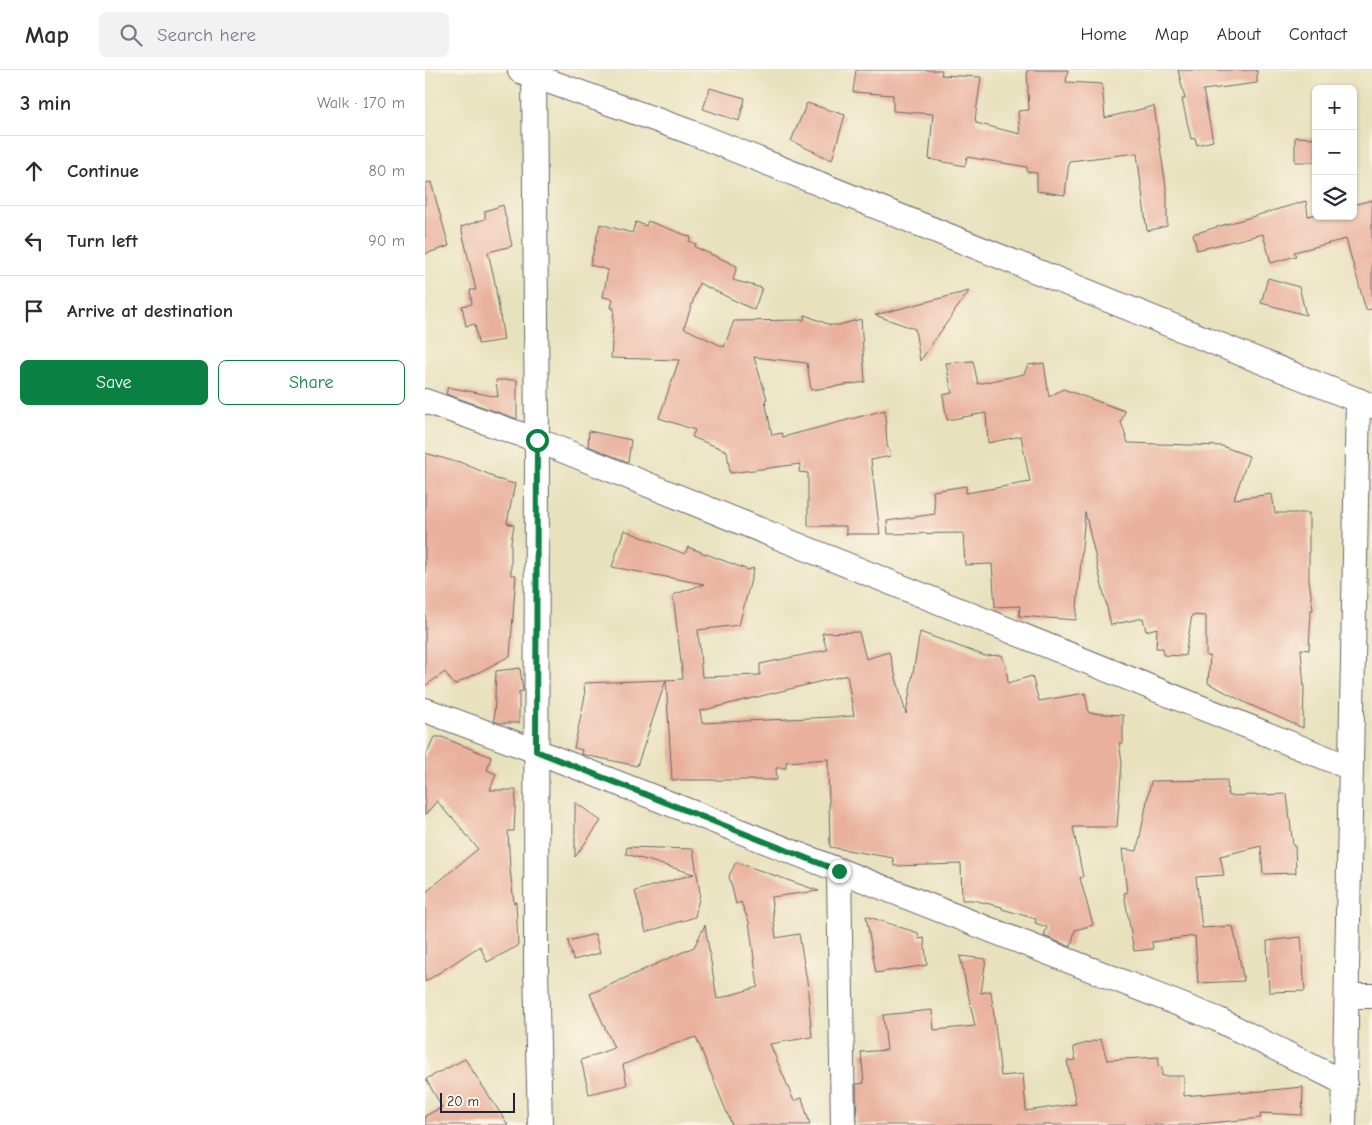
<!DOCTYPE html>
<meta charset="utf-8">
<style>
:root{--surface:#fff;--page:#f2f2f3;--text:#2b2b33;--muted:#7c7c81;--line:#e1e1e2;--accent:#0b8043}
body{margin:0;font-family:"Comic Neue",sans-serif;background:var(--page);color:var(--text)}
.controls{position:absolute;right:15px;top:15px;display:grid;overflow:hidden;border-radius:8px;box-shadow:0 1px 4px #0004}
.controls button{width:45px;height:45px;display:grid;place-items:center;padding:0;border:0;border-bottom:1px solid var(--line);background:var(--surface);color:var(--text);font:25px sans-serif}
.scale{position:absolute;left:15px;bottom:12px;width:75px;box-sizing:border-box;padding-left:5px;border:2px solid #22223b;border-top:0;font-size:14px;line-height:18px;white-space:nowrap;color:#22223b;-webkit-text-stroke:4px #fcf5e5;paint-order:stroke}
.stop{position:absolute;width:15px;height:15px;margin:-11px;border:4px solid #0b8043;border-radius:50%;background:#fff}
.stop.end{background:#0b8043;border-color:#fff;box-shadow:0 1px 5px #0008}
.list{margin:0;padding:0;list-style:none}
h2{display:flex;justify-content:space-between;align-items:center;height:65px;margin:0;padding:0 20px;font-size:21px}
h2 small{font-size:16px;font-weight:400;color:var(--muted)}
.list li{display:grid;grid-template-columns:32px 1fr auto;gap:15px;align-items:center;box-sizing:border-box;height:70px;padding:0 20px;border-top:1px solid var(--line)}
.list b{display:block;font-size:19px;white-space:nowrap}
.list em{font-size:16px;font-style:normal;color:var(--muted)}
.actions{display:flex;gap:10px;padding:15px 20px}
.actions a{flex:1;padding:11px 0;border:1px solid var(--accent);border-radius:8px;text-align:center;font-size:18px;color:var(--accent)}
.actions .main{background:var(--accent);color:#fff}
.icon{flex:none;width:28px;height:28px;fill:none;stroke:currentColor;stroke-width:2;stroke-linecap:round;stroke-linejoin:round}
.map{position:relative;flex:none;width:947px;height:1055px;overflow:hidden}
header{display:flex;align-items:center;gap:30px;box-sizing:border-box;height:70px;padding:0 25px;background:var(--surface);border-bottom:1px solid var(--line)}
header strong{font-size:24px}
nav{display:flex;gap:28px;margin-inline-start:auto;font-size:18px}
.search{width:350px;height:45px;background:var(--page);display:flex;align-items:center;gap:12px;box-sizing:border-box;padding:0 18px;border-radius:8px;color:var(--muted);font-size:19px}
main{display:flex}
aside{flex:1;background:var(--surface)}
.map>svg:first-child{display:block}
</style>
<header>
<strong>Map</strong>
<div class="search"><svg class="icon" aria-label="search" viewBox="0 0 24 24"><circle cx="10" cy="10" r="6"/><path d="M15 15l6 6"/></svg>Search here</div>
<nav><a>Home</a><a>Map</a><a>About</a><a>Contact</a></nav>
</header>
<main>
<aside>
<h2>3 min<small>Walk · 170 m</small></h2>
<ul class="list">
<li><svg class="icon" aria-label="ahead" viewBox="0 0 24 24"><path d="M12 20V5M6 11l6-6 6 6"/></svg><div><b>Continue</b></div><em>80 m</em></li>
<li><svg class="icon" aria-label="left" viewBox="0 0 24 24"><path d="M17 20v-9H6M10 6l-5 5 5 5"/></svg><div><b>Turn left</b></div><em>90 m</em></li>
<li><svg class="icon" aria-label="arrive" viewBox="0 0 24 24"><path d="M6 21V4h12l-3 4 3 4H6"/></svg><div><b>Arrive at destination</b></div></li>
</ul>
<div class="actions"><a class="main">Save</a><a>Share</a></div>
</aside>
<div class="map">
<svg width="947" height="1055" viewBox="0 0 947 1055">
<rect width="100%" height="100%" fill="#fcf5e5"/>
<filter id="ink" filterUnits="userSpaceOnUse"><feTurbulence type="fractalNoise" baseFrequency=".02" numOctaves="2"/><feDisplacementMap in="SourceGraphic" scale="10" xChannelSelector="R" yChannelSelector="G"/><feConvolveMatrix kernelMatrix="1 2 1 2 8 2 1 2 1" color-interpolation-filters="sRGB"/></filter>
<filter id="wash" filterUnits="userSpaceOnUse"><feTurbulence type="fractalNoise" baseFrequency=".0096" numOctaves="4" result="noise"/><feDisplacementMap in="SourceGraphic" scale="20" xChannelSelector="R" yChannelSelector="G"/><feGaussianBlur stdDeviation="1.12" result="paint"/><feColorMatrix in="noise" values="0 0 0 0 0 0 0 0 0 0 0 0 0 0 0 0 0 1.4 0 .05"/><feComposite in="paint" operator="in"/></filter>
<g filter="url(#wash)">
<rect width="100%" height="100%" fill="#e8e1be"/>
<g id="blocks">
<g fill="#e9b09d" fill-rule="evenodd">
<polygon points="431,0 517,0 516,5 556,7 550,50 551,50 551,53 595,64 593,41 604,40 602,0 643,0 641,12 677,14 680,48 729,36 742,124 742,156 722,161 712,83 644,91 640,125 612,121 612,103 602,102 602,97 542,87 540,96 504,89 508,44 468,41 468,25 428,22"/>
<polygon points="753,0 832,0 832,13 778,20 788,71 772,75 770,68 766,69 757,29 760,29"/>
<polygon points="285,18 320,28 314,51 278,39"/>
<polygon points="382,33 420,45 407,90 366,71"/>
<polygon points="870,67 891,68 891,92 870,92"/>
<polygon points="6,112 24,176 0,184 0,113"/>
<polygon points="947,130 947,239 941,240 921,169 869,182 871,186 846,193 838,164 772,180 768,164 881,131 883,146 891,144 891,146 928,146 928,135"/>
<polygon points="78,135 87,176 63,182 69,208 79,270 53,274 50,254 41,256 37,236 47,234 45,220 51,220 36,157 60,149 60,141"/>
<polygon points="223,151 266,167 264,171 271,174 270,177 312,196 308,210 337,218 329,240 274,213 259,258 299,277 309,251 379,250 380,245 405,255 414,255 436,249 440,312 386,320 382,293 329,287 342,329 340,330 347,365 357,363 358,367 460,340 462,375 466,386 446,390 455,464 421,464 421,456 383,456 383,403 374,402 375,394 305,403 302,381 267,367 270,360 234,348 254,290 186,288 189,238 186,238 188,229 178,227 183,200 165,195 175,154 207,163 211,152 221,156"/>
<polygon points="843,208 874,217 881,245 836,233"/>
<polygon points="544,221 495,291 490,259 450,245"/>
<polygon points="548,291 553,314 599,304 603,295 619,293 624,327 638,319 700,341 696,352 703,373 797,376 824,386 809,429 847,424 850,443 884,443 884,509 888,540 886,540 884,580 876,579 879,619 878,658 823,634 783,613 785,586 781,586 781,546 767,545 760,586 738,585 738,578 731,578 732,558 721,561 718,548 686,555 660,442 651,550 594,546 595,536 570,537 567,494 540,495 538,463 463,464 462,451 510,444 508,421 541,416 541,423 605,412 596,366 563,373 561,343 522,350 518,325 527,323 521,293"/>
<polygon points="71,310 92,310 92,349 21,324 23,317 73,327"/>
<polygon points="164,361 206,370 203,392 163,376"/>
<polygon points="0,383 31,392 32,391 68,406 68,408 90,414 82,453 89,455 86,472 86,505 91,505 85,586 29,615 20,602 0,616"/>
<path d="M 199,460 L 260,484 L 263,477 L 323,500 L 329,498 L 314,555 L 273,560 L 277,607 L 335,605 L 335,594 L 402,580 L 397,563 L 434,562 L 441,589 L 464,582 L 481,644 L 495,562 L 560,586 L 577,585 L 581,597 L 583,613 L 607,606 L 614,631 L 660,623 L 664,643 L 698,645 L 698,673 L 694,673 L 697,692 L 692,757 L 648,757 L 658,807 L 655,808 L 668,855 L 650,860 L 646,877 L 619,866 L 622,857 L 610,853 L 611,849 L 577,839 L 577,837 L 548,830 L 537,830 L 536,794 L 469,796 L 468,788 L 405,777 L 403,689 L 361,692 L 361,698 L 351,698 L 352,710 L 247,710 L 241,610 L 258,609 L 248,525 L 279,514 L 187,497 ZM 422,605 L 429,646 L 277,653 L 275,641 Z"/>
<polygon points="95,598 98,621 94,622 94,653 74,653 69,651 71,601"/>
<polygon points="241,610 212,696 160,685 156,684 157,680 149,678 160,626 159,613"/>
<polygon points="9,667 17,667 66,687 62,700 71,704 65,720 91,720 89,761 83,761 85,799 89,833 91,832 93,876 62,892 55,876 0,912 0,823 53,779 27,747 26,748 12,731 0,745 0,687"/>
<polygon points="802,710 803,726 862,724 868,776 870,776 871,803 838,804 836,776 795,786 799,805 771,807 777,858 808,856 819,911 773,913 770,866 727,872 728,879 709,881 699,823 702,823 697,779 712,781 726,711"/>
<polygon points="150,732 176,751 150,787"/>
<polygon points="202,777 268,779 275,823 270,847 221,862 210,821 269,804 201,784"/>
<polygon points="311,792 394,821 346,827 351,868 374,864 382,911 387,967 345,974 369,1031 377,1028 385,1055 307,1055 271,967 237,978 198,995 202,1015 164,1024 156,990 189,978 165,924 269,877 280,855 292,929 333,917 324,852 316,832 311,834 304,806"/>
<polygon points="441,846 493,863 494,869 499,868 502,895 451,903"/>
<polygon points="170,864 175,883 148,890 143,871"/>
<polygon points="876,867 880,921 844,922 842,871"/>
<polygon points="535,886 561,889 556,923 566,921 576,1006 598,1004 601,1041 651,1034 642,991 651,990 648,977 676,969 682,990 734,987 733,997 737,997 737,1006 759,1006 759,1026 816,1021 816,1023 878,1017 877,1045 835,1043 836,1048 765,1055 432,1055 431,1014 439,1013 436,982 462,980 458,945 507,940 509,960 550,956"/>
<polygon points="40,989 83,1055 0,1055 0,1046 17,1037 1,1009"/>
</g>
</g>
</g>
<g filter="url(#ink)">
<use href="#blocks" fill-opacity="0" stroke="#676569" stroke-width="1"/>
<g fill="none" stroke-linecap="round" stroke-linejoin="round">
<defs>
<g id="street">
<polyline points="109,0 112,370 111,898 115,1055"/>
<polyline points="95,1 268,63 947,336"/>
<polyline points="0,331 112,370 926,698"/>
<polyline points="0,640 111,681 792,949 920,1013"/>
<polyline points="414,801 418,1055"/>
<polyline points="922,926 947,926"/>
<polyline points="919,1055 933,330"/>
</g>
</defs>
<use href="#street" stroke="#676569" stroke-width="26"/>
<use href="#street" stroke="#fff" stroke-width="24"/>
</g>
</g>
<g fill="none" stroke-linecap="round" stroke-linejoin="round" filter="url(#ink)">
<polyline stroke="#0b8043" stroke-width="6" points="112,370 111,681 414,801"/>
</g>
</svg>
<div class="controls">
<button>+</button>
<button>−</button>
<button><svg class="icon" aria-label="layers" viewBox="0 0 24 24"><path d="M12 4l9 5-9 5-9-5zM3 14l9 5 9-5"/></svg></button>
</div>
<div class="scale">20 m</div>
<div class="stop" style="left:112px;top:370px"></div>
<div class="stop end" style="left:414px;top:801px"></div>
</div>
</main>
